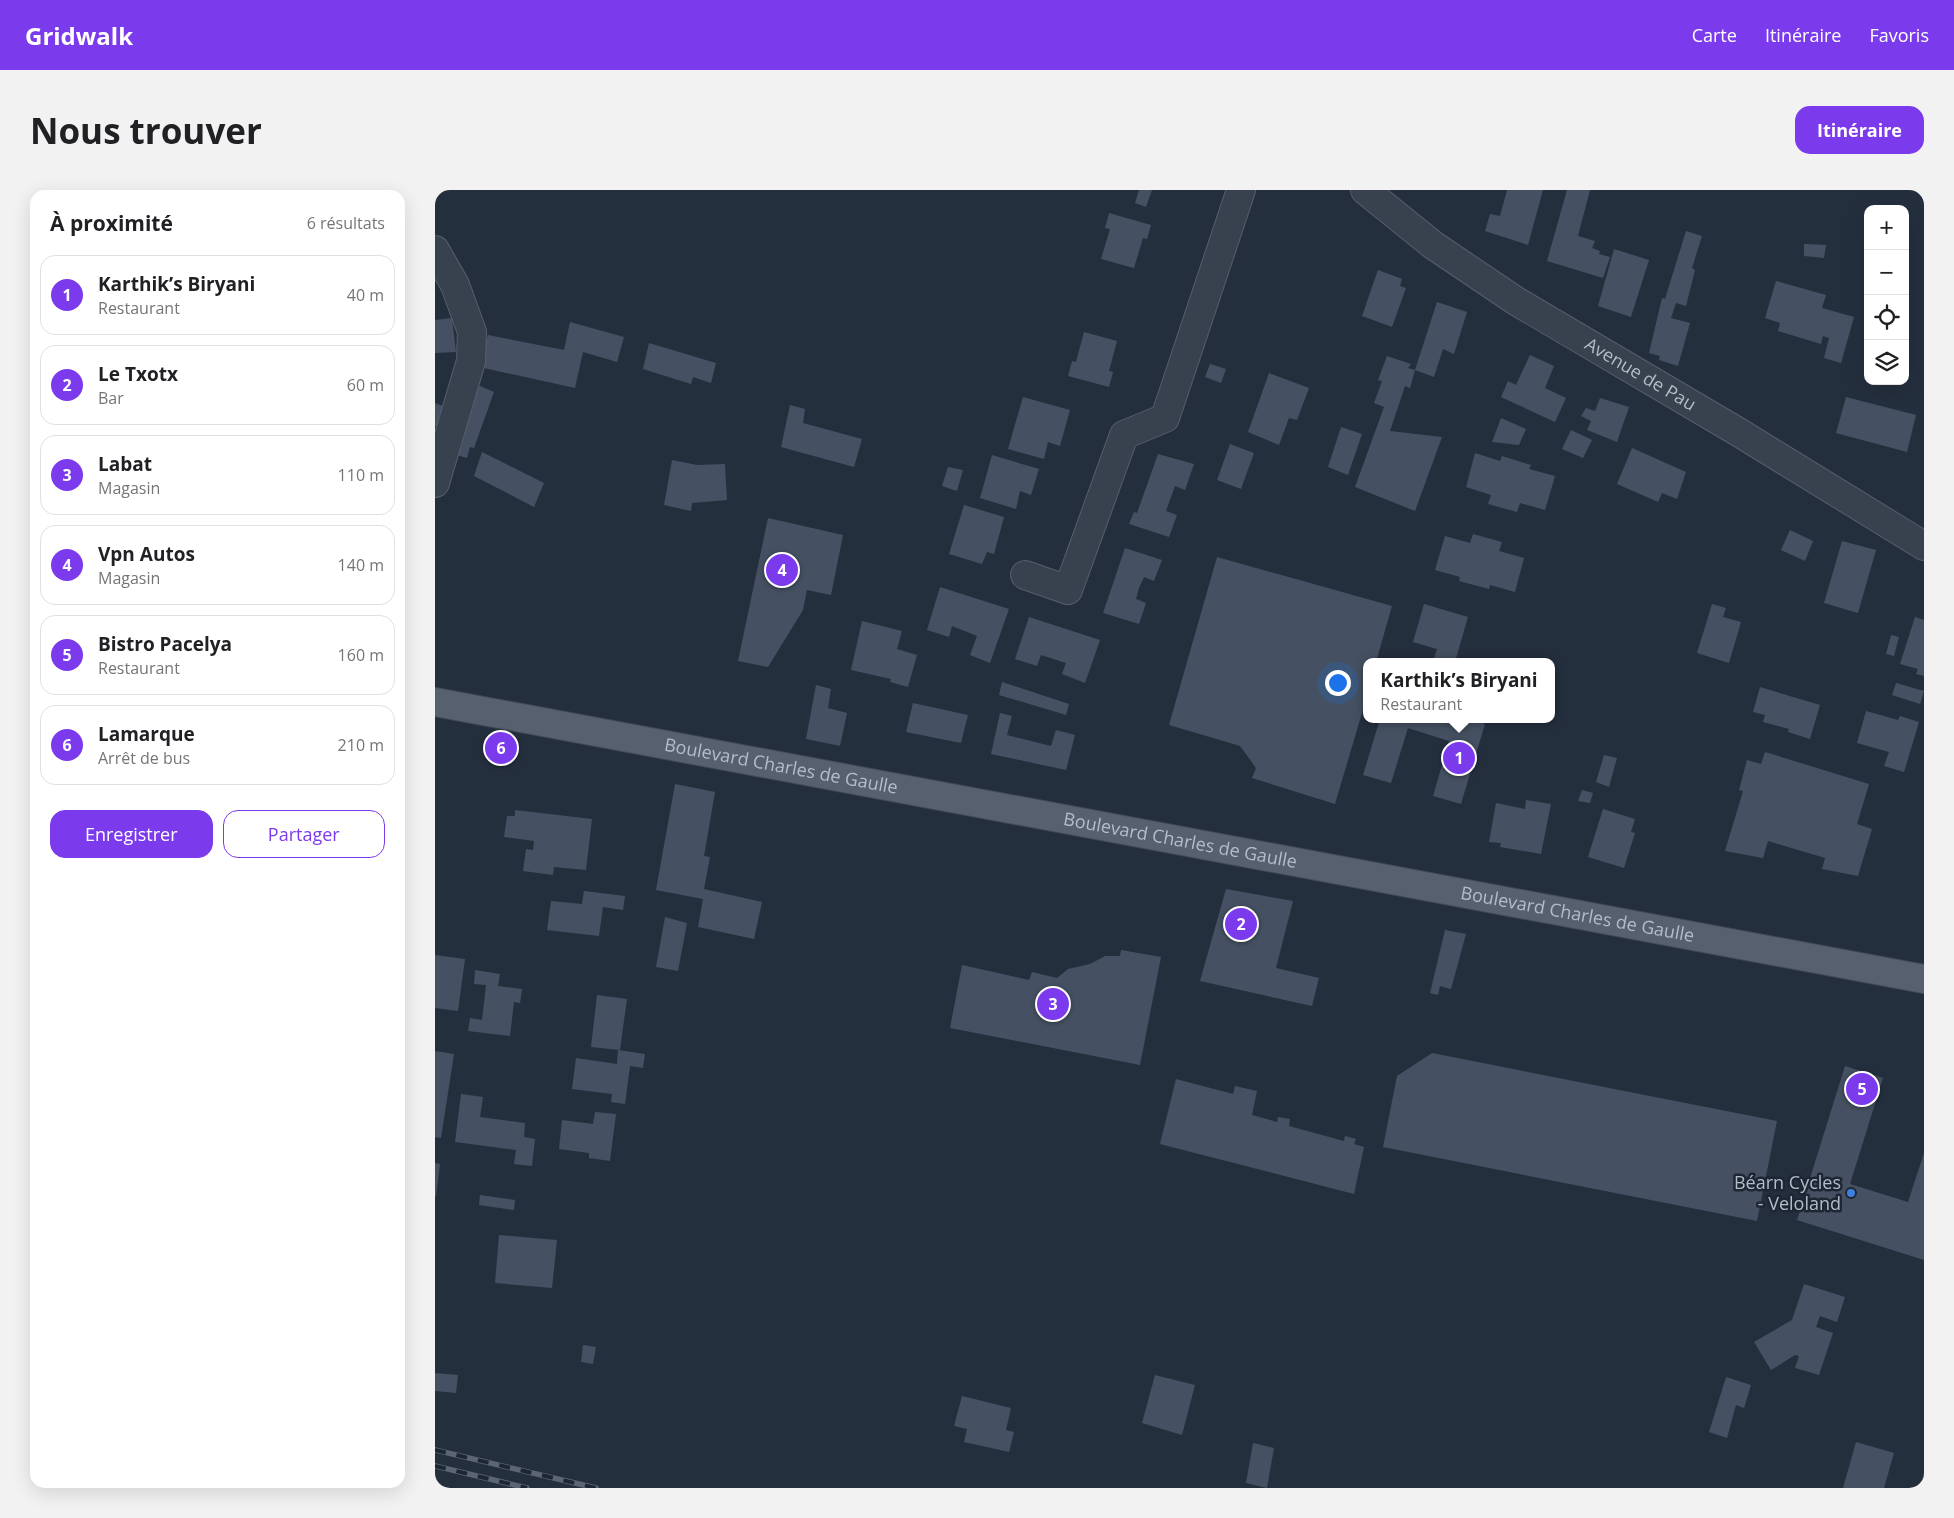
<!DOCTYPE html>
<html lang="fr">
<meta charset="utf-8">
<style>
:root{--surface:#fff;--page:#f2f2f2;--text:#202124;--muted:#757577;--line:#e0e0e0;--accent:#7c3aed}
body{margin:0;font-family:"Open Sans",sans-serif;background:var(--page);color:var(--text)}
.controls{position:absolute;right:15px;top:15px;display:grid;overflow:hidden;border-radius:10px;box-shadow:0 5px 20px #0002}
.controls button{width:45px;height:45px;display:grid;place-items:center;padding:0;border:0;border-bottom:1px solid var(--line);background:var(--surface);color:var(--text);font:25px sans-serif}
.you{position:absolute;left:902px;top:492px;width:18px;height:18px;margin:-12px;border:4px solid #fff;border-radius:50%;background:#1a73e8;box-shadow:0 0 0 8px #1a73e833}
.badge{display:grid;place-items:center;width:32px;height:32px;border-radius:50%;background:var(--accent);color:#fff;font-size:16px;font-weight:700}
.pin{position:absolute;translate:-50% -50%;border:2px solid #fff;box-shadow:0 1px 5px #0006}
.popup{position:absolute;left:928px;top:468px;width:192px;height:65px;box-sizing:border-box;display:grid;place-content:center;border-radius:10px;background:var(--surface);filter:drop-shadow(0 1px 4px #0005);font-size:16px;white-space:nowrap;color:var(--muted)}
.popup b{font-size:19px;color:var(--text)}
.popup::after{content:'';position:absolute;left:50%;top:100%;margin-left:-10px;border:10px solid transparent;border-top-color:var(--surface)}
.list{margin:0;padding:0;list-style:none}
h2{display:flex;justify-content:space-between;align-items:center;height:65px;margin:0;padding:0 20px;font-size:21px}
h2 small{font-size:16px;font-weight:400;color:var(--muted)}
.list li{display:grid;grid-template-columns:32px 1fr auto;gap:15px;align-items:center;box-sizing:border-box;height:80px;margin:0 10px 10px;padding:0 10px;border:1px solid var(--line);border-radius:15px}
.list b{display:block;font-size:19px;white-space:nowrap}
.list p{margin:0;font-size:16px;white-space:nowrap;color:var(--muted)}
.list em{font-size:16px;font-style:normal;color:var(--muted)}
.actions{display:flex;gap:10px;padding:15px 20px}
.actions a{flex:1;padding:11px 0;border:1px solid var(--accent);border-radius:15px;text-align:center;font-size:18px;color:var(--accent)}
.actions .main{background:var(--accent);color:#fff}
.icon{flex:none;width:28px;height:28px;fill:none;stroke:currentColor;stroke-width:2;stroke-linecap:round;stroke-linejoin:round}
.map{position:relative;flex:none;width:1489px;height:1298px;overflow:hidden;border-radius:15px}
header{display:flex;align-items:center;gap:30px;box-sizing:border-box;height:70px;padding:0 25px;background:var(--accent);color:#fff}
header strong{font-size:24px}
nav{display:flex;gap:28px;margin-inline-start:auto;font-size:18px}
.intro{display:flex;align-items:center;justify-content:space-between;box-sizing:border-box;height:120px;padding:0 30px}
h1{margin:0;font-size:35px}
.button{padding:12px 22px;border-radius:15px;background:var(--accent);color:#fff;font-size:18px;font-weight:700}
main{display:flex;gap:30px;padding:0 30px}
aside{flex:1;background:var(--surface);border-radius:15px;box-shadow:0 5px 20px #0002}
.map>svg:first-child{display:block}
</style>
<header>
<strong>Gridwalk</strong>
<nav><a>Carte</a><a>Itinéraire</a><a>Favoris</a></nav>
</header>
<div class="intro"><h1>Nous trouver</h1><a class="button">Itinéraire</a></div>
<main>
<aside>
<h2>À proximité<small>6 résultats</small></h2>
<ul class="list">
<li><span class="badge">1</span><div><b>Karthik’s Biryani</b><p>Restaurant</p></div><em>40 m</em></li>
<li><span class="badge">2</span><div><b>Le Txotx</b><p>Bar</p></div><em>60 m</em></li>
<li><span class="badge">3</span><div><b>Labat</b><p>Magasin</p></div><em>110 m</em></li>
<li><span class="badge">4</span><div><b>Vpn Autos</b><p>Magasin</p></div><em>140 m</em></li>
<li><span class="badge">5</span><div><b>Bistro Pacelya</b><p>Restaurant</p></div><em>160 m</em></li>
<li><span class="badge">6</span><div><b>Lamarque</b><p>Arrêt de bus</p></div><em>210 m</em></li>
</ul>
<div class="actions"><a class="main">Enregistrer</a><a>Partager</a></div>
</aside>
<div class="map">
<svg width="1489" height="1298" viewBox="0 0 1489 1298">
<rect width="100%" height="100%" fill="#242f3e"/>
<g fill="#455162">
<polygon points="704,0 717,0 711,17 700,13"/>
<polygon points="1072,0 1108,0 1093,55 1050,41 1055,24 1065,26"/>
<polygon points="1132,0 1155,0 1143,46 1160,51 1157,58 1165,61 1164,64 1175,67 1168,88 1112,71"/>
<polygon points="674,23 716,35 712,49 708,48 699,78 666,69 675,39 670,38"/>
<polygon points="1251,41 1267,46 1257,78 1260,80 1251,116 1241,113 1236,128 1255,133 1243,176 1224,170 1225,166 1214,163 1227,108 1230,109"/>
<polygon points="1369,54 1391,55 1389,68 1369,66"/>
<polygon points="1179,59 1214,70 1196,127 1163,116"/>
<polygon points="943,80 967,89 965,96 971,98 957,137 927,126"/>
<polygon points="1341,91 1391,105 1387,118 1419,127 1406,173 1389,168 1394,148 1388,146 1386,154 1343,141 1345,133 1330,128"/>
<polygon points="1002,112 1032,122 1019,164 1008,159 999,187 980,180"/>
<polygon points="17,128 21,162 0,163 0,130"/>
<polygon points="135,132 189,147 182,172 148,162 140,198 44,177 53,145 129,160"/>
<polygon points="649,142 682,151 674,181 678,182 674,197 633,186 637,171 641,172"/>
<polygon points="214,153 281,173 276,193 258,187 256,194 208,179"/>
<polygon points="1095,165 1119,176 1110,198 1131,208 1120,232 1066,207 1073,191 1081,195"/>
<polygon points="952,166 976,174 973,178 980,180 975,198 970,196 955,241 1007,247 980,321 920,297 949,217 939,213 947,191 943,190"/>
<polygon points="775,174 791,179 786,193 770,187"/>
<polygon points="834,183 874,198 862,230 854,228 844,255 813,242"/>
<polygon points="38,193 59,202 39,258 35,257 32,268 15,263"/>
<polygon points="588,207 635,220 625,256 613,252 609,269 573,259"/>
<polygon points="1411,207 1481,225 1472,262 1401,243"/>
<polygon points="1165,208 1194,217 1182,252 1152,240 1156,231 1146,226 1151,218 1160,221"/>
<polygon points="0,213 11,217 6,238 0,236"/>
<polygon points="355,215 370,219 368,233 427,249 419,277 346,257"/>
<polygon points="1066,228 1091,239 1084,255 1057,252"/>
<polygon points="906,237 927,244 913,285 893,277"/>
<polygon points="1136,240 1157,250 1148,268 1127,259"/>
<polygon points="795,254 819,263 806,299 782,290"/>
<polygon points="1197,258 1251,282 1242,309 1227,303 1223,312 1182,294"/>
<polygon points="47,262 109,293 99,317 39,286"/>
<polygon points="1040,263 1065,271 1067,266 1096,275 1094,279 1120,286 1110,320 1085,313 1082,322 1053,314 1056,305 1031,297"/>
<polygon points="723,264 759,274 750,300 740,296 731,321 742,325 734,347 694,334 699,322 702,323"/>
<polygon points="557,265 604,279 596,305 585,301 581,319 545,308"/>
<polygon points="237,270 262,275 290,274 292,310 257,313 256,321 229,315"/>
<polygon points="513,277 528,280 522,301 507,296"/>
<polygon points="529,315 569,327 559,364 552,362 547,374 514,364"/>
<polygon points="333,328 408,345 396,405 372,400 368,420 333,477 303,471"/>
<polygon points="1355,340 1378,351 1370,371 1346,360"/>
<polygon points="1038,344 1067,352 1064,361 1089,368 1080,402 1055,395 1054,399 1024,391 1025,387 1000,380 1010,346 1035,353"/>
<polygon points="1407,351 1441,360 1423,423 1389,413"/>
<polygon points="690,358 727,370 719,391 709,387 704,398 701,409 711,413 704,434 668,423"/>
<polygon points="782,367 957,416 941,472 932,472 932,506 900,614 817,588 821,578 805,556 734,535"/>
<polygon points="505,397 574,419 555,473 535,465 542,446 517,436 514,447 492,440"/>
<polygon points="989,414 1033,427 1020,472 999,468 1002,459 978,452"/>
<polygon points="1277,414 1291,418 1288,427 1306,432 1294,473 1262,463"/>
<polygon points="594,427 665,450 650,493 627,484 631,473 606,465 602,476 580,469"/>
<polygon points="1480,427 1489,430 1489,486 1481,484 1483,479 1465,474"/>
<polygon points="427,431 467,441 462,459 482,465 473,497 455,492 456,489 416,480"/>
<polygon points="1456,445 1464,447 1459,466 1451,464"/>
<polygon points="567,492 634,514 631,525 564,505"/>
<polygon points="1461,493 1489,501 1485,514 1457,505"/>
<polygon points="381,495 396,499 393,518 412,523 405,556 371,549"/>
<polygon points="1325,497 1385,515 1375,549 1353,542 1354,539 1328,532 1330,525 1318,522"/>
<polygon points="478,513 533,525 526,553 471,542"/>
<polygon points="1431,521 1463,530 1465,526 1484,532 1469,582 1449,576 1454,562 1422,553"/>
<polygon points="565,523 577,526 572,545 616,556 621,540 640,545 631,580 556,564"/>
<polygon points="945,529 1035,529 1050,534 1026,614 998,606 1014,551 973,538 956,593 928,585"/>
<polygon points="1330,562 1434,594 1422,634 1437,639 1423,686 1387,679 1390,668 1333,651 1328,668 1290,661 1308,601 1304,600 1312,570 1326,574"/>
<polygon points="1169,565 1182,568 1174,597 1161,592"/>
<polygon points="240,594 280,602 269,666 275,667 269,699 327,712 319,749 263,737 268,709 221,700"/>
<polygon points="1147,600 1158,603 1155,613 1143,611"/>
<polygon points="1091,610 1116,614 1106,664 1065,657 1066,653 1054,652 1061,613 1090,619"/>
<polygon points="1168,619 1200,629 1196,642 1200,643 1189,678 1153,667"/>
<polygon points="80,620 157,629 151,680 119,677 118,685 88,681 91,659 98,660 99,651 69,647 72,626 80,626"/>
<polygon points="791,699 858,711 841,778 884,788 877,816 765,791"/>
<polygon points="149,701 190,706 188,720 168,717 164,746 112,740 116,711 147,714"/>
<polygon points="230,727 252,733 243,781 221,777"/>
<polygon points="1010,740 1031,744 1016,799 1005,796 1003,805 995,803"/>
<polygon points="686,760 726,767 705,875 515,838 527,775 594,790 597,782 622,788 633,779 655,774 670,766 685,766"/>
<polygon points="0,765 30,769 23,821 0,818"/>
<polygon points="40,780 65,784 63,796 87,799 85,813 79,812 75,846 33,841 35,828 47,830 51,795 39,794"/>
<polygon points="162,805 192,809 185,860 156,857"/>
<polygon points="183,860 210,864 208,878 195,876 190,914 176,912 177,904 137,899 141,868 182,874"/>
<polygon points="0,861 19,864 6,948 0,947"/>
<polygon points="997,863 1342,931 1322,1031 948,957 962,886"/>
<polygon points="1410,876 1448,888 1415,994 1473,1012 1489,963 1489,1070 1362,1030"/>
<polygon points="741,889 798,904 800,896 822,901 817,925 842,932 843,927 855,929 854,936 909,951 910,946 921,949 919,954 929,957 919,1004 725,954"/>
<polygon points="26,904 48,907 45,927 90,933 89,947 100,949 97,976 79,974 81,960 20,952"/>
<polygon points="160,922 181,924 175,971 154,968 154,963 124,959 127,930 158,934"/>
<polygon points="0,973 5,974 1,1006 0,1006"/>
<polygon points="45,1005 80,1010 79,1020 44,1015"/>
<polygon points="64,1045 122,1050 117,1098 60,1093"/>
<polygon points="1369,1094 1410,1107 1402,1132 1385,1126 1381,1137 1398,1143 1384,1185 1360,1178 1364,1166 1360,1165 1336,1180 1319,1152 1357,1130"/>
<polygon points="148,1155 161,1157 158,1174 146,1172"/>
<polygon points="0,1183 23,1185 21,1203 0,1201"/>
<polygon points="720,1185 760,1195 747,1245 707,1233"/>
<polygon points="1291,1187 1316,1195 1309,1218 1301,1215 1292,1248 1274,1242"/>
<polygon points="527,1206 576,1218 571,1240 579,1242 574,1262 529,1252 532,1239 519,1236"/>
<polygon points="1421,1252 1459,1263 1449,1298 1408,1298"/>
<polygon points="818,1253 839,1258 832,1298 811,1293"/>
</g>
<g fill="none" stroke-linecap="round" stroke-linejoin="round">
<defs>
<g id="minor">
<path id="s1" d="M 930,0 L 998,55 L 1081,111 L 1305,243 L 1489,356"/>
<polyline points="0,60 20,95 37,142 36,171 0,293"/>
<polyline points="590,385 633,400 689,245 730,228 806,0"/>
</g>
<g id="major">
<path id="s2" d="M 0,512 L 1489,789"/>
</g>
</defs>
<use href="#minor" stroke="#565f6c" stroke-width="30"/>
<use href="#major" stroke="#414a57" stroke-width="30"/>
<use href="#minor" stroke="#38414e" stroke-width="28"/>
<use href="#major" stroke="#56606e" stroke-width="28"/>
<defs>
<g id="rail">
<polyline points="0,1260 161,1298"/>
<polyline points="0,1276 92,1298"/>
</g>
</defs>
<use href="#rail" stroke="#5a6575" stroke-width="5.5"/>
<use href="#rail" stroke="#1d2633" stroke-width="4" stroke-dasharray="11" stroke-linecap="butt"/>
</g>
<circle fill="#3f7fe0" stroke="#1d2633" stroke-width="2" cx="1416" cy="1003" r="5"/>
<g text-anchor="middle" stroke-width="5" stroke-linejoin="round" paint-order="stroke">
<g font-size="18" fill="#b4bcc9" stroke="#1d2633">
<text dy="6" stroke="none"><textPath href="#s1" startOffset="332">Avenue de Pau</textPath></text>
<text dy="6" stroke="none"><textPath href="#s2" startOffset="352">Boulevard Charles de Gaulle</textPath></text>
<text dy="6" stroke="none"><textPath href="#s2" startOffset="758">Boulevard Charles de Gaulle</textPath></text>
<text dy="6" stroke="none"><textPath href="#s2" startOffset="1162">Boulevard Charles de Gaulle</textPath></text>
</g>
<g font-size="18" fill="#b4bcc9" stroke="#1d2633" text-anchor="end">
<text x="1406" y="999">Béarn Cycles<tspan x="1406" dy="21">- Veloland</tspan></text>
</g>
</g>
</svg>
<div class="controls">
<button>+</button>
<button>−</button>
<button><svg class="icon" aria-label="locate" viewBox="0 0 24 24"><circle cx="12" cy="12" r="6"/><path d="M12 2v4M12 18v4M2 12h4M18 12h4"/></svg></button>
<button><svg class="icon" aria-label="layers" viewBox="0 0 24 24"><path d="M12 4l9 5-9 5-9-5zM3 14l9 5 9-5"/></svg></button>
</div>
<div class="you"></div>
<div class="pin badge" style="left:1024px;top:568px">1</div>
<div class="popup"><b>Karthik’s Biryani</b>Restaurant</div>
<div class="pin badge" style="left:806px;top:734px">2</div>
<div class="pin badge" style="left:618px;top:814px">3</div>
<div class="pin badge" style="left:347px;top:380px">4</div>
<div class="pin badge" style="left:1427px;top:899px">5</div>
<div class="pin badge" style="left:66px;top:558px">6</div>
</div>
</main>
